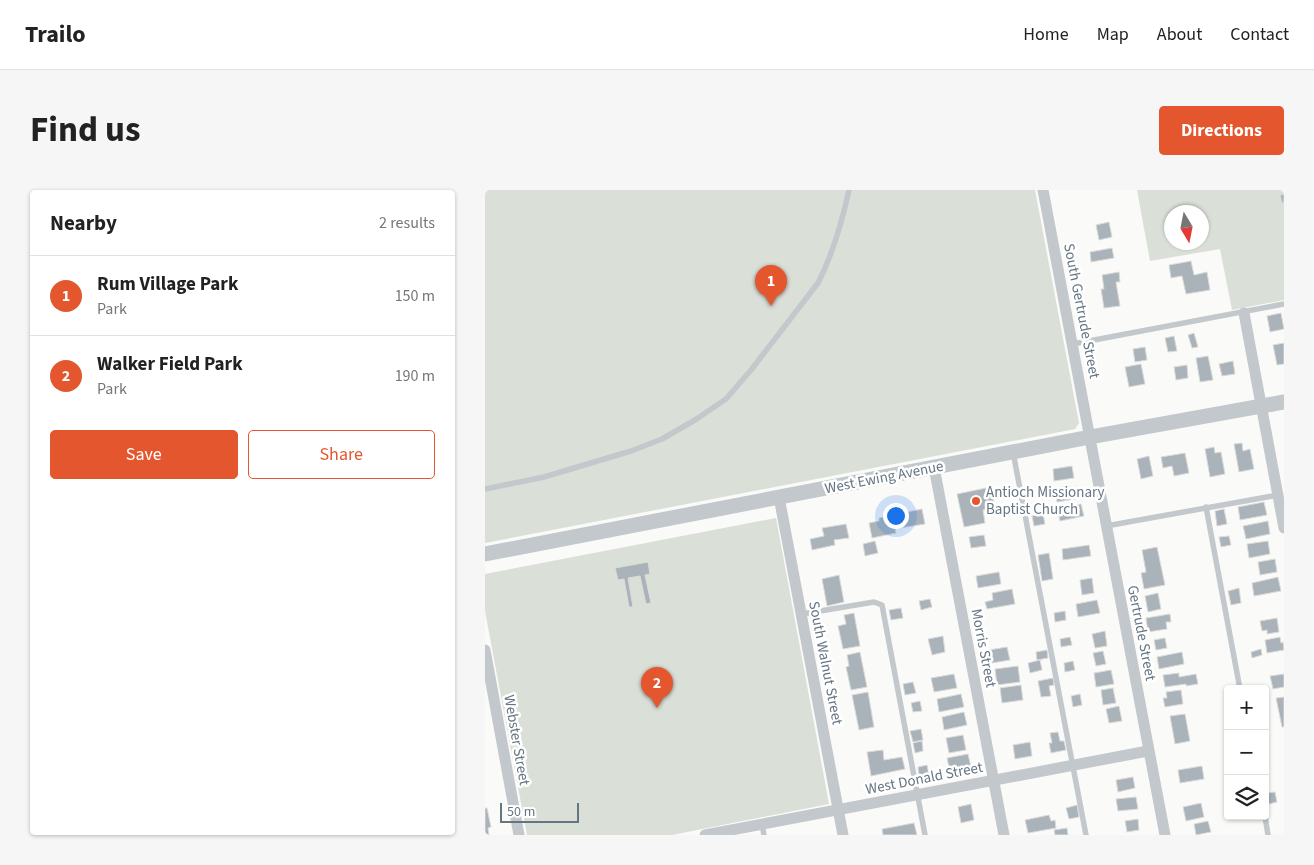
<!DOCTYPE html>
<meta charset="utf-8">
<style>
:root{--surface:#fff;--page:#f6f6f6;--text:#222;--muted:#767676;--line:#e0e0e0;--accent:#e4572e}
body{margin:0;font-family:"Source Sans 3",sans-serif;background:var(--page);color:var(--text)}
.controls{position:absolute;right:15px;bottom:15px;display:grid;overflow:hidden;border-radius:5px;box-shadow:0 1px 4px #0004}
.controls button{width:45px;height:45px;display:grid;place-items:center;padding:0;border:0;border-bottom:1px solid var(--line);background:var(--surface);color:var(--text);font:25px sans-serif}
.compass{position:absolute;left:679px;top:15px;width:45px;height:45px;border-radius:50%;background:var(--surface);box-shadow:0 1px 4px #0004;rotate:170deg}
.scale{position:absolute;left:15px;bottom:12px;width:79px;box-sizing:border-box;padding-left:5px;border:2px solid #657683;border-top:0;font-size:14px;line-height:18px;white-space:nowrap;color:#657683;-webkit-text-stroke:4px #fff;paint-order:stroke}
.you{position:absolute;left:410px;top:325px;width:18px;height:18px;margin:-12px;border:4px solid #fff;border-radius:50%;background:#1a73e8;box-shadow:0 0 0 8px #1a73e833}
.badge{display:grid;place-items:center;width:32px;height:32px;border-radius:50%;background:var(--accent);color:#fff;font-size:16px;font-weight:700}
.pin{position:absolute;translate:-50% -41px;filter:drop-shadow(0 1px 2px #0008)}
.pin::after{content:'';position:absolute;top:26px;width:18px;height:15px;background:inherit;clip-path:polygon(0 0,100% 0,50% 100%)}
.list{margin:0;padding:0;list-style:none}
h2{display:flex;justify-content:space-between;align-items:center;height:65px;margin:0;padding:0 20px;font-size:21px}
h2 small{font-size:16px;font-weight:400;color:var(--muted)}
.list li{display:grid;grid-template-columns:32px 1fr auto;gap:15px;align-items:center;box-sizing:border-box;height:80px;padding:0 20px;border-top:1px solid var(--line)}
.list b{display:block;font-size:19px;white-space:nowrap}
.list p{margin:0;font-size:16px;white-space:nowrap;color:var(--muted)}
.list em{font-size:16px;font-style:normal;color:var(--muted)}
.actions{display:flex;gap:10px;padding:15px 20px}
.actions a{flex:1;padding:11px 0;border:1px solid var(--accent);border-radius:5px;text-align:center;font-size:18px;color:var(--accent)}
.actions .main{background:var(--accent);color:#fff}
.icon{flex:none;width:28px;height:28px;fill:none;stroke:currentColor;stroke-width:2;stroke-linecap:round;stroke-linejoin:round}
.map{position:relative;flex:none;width:799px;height:645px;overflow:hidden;border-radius:5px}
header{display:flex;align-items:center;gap:30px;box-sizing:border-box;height:70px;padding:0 25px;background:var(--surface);border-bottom:1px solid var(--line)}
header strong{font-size:24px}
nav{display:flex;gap:28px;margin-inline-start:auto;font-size:18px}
.intro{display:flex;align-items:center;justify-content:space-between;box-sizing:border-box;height:120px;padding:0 30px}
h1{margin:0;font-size:35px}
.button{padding:12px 22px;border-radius:5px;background:var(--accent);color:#fff;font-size:18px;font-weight:700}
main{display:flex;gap:30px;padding:0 30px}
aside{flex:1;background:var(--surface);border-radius:5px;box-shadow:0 1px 4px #0004}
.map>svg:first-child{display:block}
</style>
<header>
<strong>Trailo</strong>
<nav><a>Home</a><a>Map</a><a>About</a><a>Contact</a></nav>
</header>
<div class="intro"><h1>Find us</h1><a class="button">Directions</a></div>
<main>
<aside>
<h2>Nearby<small>2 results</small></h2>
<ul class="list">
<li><span class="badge">1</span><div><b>Rum Village Park</b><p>Park</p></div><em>150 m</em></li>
<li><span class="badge">2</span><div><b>Walker Field Park</b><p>Park</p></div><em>190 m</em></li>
</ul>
<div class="actions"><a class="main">Save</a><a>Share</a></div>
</aside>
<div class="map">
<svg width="799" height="645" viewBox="0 0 799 645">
<rect width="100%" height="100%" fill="#fafaf8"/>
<g fill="#dadfd7" fill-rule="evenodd">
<polygon points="0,0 550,0 594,233 590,239 0,353"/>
<path d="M 652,0 L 799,0 L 799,110 L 747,120 L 735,59 L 665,71 ZM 686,22 L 716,22 L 716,52 L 686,52 Z"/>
<polygon points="291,328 344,614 187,645 42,645 0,421 0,384"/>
</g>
<g fill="#aab3b9" stroke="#dcdcda">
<polygon points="799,4 799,12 797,13 795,5"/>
<polygon points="624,32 627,47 614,50 611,35"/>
<polygon points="627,58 629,68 606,72 605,62"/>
<polygon points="706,71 709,85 722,82 725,100 701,104 697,86 686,88 684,75"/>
<polygon points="634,82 635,92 631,92 635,116 619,118 616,99 619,99 617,85"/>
<polygon points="796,123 799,139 785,142 782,126"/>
<polygon points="709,143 713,157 707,158 703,145"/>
<polygon points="689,146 692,161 683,162 680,148"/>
<polygon points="799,153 799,174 792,175 788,155"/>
<polygon points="660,157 662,170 650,172 648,159"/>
<polygon points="723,166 728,190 715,192 711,168"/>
<polygon points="748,171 750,184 737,186 734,174"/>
<polygon points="656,174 660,194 644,197 640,177"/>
<polygon points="702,175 703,188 691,190 689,177"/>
<polygon points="757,253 758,261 765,259 769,279 754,282 749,254"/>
<polygon points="729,257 730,263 736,262 740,284 725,287 720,259"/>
<polygon points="700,263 704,283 689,286 687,276 678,278 676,267"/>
<polygon points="664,266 668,286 656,289 652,269"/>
<polygon points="587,276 589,288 569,291 568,279"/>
<polygon points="585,296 585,298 594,297 595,308 572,312 570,298"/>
<polygon points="506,297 510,318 498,320 500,333 479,337 472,304"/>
<polygon points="779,312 782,325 755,330 753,317"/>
<polygon points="596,314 599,326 575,331 572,319"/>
<polygon points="437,319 440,334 415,338 412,324"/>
<polygon points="739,319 742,334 732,336 730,321"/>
<polygon points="558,324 560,334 549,336 547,326"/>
<polygon points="407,325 411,343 387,348 384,333 394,331 394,328"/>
<polygon points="783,331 785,344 761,349 758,336"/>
<polygon points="361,334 364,348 349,350 350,355 327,360 325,349 339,346 337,338"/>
<polygon points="499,345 501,356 486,358 484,347"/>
<polygon points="744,346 746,355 736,357 734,347"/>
<polygon points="390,351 393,363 380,366 378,354"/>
<polygon points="783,351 785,364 764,368 762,354"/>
<polygon points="604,355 606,366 578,370 577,359"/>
<polygon points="672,357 680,395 659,399 656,383 661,382 657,360"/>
<polygon points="564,363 568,389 557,391 553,365"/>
<polygon points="790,369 792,382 775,385 773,372"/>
<polygon points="163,372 165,384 160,385 166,413 161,414 155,386 143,388 148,417 144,417 139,389 133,390 130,378"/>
<polygon points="514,382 516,394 493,398 491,386"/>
<polygon points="354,385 359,412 342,416 337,389"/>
<polygon points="793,387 796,401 769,406 767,393"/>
<polygon points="607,388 609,403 597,405 595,390"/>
<polygon points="754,398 756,413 746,415 743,401"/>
<polygon points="527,399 530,414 502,419 500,412 508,410 507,403"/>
<polygon points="673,403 676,419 663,422 660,406"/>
<polygon points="445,409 447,417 436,420 434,411"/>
<polygon points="612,410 615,423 593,427 591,414"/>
<polygon points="416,418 418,428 406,430 404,420"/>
<polygon points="580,421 581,430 570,432 569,423"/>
<polygon points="369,423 375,456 358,459 353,436 361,434 359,425"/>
<polygon points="685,424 686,432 681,432 682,439 663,442 661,428"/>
<polygon points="792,428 794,442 782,444 782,440 777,441 775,431"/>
<polygon points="620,441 622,456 610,458 607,444"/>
<polygon points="458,446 460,462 447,465 443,449"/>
<polygon points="585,447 587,455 576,457 575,449"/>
<polygon points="795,447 796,453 798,452 799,460 782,463 780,450"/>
<polygon points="680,448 682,458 671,460 669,450"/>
<polygon points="522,457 525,470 507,473 504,460"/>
<polygon points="776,459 777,465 767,468 766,462"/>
<polygon points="562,460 563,468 552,470 551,462"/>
<polygon points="618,461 621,474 611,476 608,463"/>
<polygon points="375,462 382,497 366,500 361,477 364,476 362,465"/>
<polygon points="697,462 699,474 674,479 672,467"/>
<polygon points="555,470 557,480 545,483 543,473"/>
<polygon points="588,471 590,480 580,482 579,473"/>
<polygon points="533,476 535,492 512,495 510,479"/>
<polygon points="626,480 629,494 611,497 609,483"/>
<polygon points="694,483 694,487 711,484 713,494 701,496 701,494 680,497 678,485"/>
<polygon points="469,484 472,498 449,502 446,488"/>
<polygon points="799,484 799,497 788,499 785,486"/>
<polygon points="568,488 569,495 564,496 566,506 556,507 553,491"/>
<polygon points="428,492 431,503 420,505 418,494"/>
<polygon points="536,495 538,510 517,513 515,498"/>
<polygon points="628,498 631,513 618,515 616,500"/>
<polygon points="696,500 698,514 680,517 678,508 682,508 681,502"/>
<polygon points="383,502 389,537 374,540 367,505"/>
<polygon points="476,504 479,517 454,522 452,509"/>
<polygon points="595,504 597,515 588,517 586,506"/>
<polygon points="799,507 799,537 797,537 791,508"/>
<polygon points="435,511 437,521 428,522 426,513"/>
<polygon points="634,516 637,531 624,533 621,519"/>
<polygon points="479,522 482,535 459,540 457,527"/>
<polygon points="700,524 705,551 690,554 685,526"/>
<polygon points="436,539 438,550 428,552 425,541"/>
<polygon points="573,542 575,551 579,551 581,560 566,563 564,553 567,553 565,543"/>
<polygon points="478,545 481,560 464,563 461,548"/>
<polygon points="437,551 438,561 430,563 428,553"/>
<polygon points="545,552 547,566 530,569 528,555"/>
<polygon points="398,560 399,570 417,567 420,579 386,586 382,562"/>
<polygon points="483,564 486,577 465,582 462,568"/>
<polygon points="442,575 444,585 434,587 433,577"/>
<polygon points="717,576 719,589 695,593 693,580"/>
<polygon points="648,587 650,598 633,602 631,590"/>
<polygon points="790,602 792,612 784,614 782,603"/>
<polygon points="651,607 653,619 633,621 631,609"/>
<polygon points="716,613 719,627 701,631 698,617"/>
<polygon points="486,614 489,630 476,633 473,617"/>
<polygon points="592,615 594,627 584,629 581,618"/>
<polygon points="0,618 2,618 6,637 3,638 4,645 0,645"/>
<polygon points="564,625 566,631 570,630 571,638 543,643 540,630"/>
<polygon points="653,629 654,640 642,642 640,631"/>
<polygon points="723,631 726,642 711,645 709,634"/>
<polygon points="429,633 432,645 398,645 397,639"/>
<polygon points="582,638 583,645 570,645 569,640"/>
</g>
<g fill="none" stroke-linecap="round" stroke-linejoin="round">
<g stroke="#c3c8cc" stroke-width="5.5">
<polyline points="588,154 799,114"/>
<polyline points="528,262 601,645"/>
<path d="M 0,299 L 59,287 L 146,261 L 177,249 L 210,230 L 241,209 L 266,180 L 333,93 C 348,64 357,32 364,0"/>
<polyline points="721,317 755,499"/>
<polyline points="621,336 793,305"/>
<polyline points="317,424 389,412 397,415 440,645"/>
<polyline points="780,626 783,645"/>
<polyline points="277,634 279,645"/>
</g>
<g stroke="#c3c8cc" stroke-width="11">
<polyline points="558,0 680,645"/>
<polyline points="759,123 799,338"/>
<polyline points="449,277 519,645"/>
<polyline points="294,307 358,645"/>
<polyline points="0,460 34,645"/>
<polyline points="220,645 663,561"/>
</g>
<polyline stroke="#c3c8cc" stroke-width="15" points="0,364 605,247 799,212"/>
</g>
<circle fill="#e4572e" stroke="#fff" stroke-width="2" cx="491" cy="311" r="5"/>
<g text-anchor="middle" stroke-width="5" stroke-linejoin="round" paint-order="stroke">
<g font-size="15" fill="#657683" stroke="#fff">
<text transform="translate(597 121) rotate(79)" y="5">South Gertrude Street</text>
<text transform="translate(399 287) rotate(-11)" y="5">West Ewing Avenue</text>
<text transform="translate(657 443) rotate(79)" y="5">Gertrude Street</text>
<text transform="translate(499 458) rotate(79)" y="5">Morris Street</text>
<text transform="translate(341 473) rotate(79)" y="5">South Walnut Street</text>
<text transform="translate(32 550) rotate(80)" y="5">Webster Street</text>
<text transform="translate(439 588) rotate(-11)" y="5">West Donald Street</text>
</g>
<g font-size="15" fill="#657683" stroke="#fff" text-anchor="start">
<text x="501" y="307">Antioch Missionary<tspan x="501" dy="17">Baptist Church</tspan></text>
</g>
</g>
</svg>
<div class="controls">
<button>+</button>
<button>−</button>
<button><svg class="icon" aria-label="layers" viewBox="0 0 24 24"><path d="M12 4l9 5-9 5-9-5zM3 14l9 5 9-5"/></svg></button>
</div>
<svg class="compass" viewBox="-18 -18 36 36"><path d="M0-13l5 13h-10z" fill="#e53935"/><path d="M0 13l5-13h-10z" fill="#767676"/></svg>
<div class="scale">50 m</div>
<div class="you"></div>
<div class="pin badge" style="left:286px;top:116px">1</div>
<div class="pin badge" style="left:172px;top:518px">2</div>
</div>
</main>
